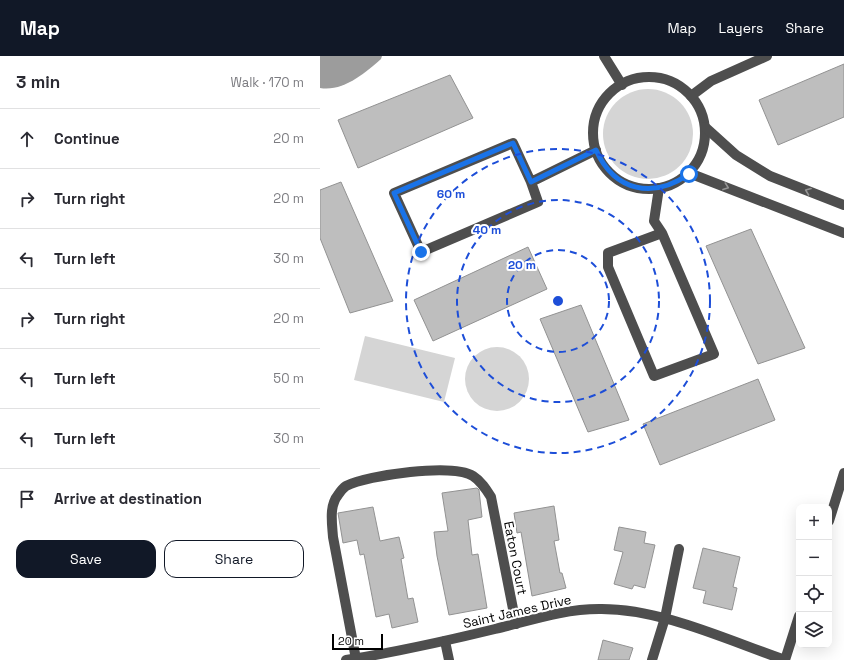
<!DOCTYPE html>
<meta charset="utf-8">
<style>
:root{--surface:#fff;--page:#f2f2f3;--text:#2b2b33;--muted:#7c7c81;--line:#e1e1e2;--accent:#111827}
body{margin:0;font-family:"Space Grotesk",sans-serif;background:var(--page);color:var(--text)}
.controls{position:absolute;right:12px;bottom:12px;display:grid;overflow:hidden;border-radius:8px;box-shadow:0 4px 16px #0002}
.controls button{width:36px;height:36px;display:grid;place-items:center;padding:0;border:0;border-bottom:1px solid var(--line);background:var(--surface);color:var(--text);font:20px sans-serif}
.scale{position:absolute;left:12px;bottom:10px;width:51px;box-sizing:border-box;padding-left:4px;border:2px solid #000;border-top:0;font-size:11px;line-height:14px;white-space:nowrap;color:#000;-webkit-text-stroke:3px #fff;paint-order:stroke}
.stop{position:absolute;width:12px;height:12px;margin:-9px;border:3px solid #1a73e8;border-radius:50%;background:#fff}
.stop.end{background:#1a73e8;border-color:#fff;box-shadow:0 1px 4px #0008}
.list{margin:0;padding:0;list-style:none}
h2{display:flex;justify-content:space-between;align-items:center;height:52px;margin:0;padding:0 16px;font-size:17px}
h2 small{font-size:13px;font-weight:400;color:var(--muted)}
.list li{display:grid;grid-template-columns:26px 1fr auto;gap:12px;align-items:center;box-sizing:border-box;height:60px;padding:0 16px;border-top:1px solid var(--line)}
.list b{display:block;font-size:15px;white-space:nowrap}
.list em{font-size:13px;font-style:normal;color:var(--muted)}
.actions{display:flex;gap:8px;padding:12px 16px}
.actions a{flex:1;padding:9px 0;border:1px solid var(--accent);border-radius:12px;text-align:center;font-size:14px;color:var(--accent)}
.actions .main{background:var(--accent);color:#fff}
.icon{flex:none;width:22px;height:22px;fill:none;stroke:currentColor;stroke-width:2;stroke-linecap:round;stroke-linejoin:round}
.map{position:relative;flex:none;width:524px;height:604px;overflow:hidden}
header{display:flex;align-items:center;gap:24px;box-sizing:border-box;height:56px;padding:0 20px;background:var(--accent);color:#fff}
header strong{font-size:19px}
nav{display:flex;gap:22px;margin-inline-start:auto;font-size:14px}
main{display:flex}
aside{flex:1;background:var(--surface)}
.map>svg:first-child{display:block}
</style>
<header>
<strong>Map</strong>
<nav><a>Map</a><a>Layers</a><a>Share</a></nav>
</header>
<main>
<aside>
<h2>3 min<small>Walk · 170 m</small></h2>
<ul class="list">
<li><svg class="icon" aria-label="ahead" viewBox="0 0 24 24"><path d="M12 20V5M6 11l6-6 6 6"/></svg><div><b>Continue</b></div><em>20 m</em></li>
<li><svg class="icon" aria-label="right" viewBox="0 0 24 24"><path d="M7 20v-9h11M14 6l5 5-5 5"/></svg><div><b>Turn right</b></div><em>20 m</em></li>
<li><svg class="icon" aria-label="left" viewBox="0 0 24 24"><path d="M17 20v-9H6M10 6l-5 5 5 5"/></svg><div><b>Turn left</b></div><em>30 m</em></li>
<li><svg class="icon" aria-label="right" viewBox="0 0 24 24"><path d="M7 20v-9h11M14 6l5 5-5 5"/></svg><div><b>Turn right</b></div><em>20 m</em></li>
<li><svg class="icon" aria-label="left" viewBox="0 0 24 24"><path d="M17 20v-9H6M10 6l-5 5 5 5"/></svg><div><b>Turn left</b></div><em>50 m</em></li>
<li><svg class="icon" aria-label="left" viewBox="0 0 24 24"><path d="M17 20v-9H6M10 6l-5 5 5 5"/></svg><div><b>Turn left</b></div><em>30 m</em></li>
<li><svg class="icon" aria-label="arrive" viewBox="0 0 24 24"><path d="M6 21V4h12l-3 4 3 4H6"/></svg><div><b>Arrive at destination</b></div></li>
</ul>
<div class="actions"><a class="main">Save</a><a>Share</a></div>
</aside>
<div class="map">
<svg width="524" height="604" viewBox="0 0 524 604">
<rect width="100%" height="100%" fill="#fff"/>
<g fill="#d5d5d5">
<circle cx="328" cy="78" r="45"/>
<polygon points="45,280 135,302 124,346 34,324"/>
<circle cx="177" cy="323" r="32"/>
</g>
<path fill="#9c9c9c" d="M 0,0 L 62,0 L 61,3 C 45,17 23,36 0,32 Z"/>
<g fill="#bebebe" stroke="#929292">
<polygon points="524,8 524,61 458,89 439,44"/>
<polygon points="130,19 153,62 38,112 18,64"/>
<polygon points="21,126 73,245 30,257 0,182 0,134"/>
<polygon points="431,173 485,292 438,308 386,190"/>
<polygon points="208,191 227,233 113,285 94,244"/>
<polygon points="261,249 309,364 268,376 220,263"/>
<polygon points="438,323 455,364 340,409 323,368"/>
<polygon points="157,432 159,434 162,461 148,464 152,499 158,498 167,552 129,559 117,500 114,476 128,475 122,437"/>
<polygon points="234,450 239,484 234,485 240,517 242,517 246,532 212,540 201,476 197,477 194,457"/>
<polygon points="53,451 60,485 79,481 84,502 81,503 88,543 93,542 98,566 72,572 69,558 56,561 44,498 40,499 37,484 23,487 18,457"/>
<polygon points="299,471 326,476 324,487 335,489 325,532 314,529 312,533 294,528 303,496 294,494"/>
<polygon points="383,492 420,501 413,531 417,532 412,554 383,547 386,535 373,532"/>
<polygon points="283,584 313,592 309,604 278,604"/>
</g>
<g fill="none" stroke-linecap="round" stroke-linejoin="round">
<g stroke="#4e4e4e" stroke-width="10">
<polyline points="284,0 302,29"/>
<circle cx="329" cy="77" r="56"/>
<polyline points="371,40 391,25 447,0"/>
<polyline points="385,71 416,99 450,120 524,149"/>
<polyline points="369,117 524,177"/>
<polyline points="211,126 218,146 101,196 74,137 193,87 211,126 276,94"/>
<polyline points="339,132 334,165 342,177 394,298 334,320 288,211 288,197 342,177"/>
<polyline points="509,465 524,417"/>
<polyline points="125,585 129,604"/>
<path d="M 36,603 L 13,481 C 12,467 9,450 18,439 C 20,436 23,432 26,430 C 48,419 133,407 153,420 C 161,425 166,433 171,441 L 196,568"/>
<path d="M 26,604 C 76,596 126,585 175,573 C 209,565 243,553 279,553 C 340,552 407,584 465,604"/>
<polyline points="332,604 345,562 359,493"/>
<polyline points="465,604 479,560"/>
</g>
</g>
<defs><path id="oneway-chevron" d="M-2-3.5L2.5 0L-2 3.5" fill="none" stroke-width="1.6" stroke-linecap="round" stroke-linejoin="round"/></defs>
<g stroke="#959595">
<use href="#oneway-chevron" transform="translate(406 131) rotate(20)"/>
<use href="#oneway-chevron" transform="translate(488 135) rotate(-159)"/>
</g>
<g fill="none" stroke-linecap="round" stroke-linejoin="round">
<path stroke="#1a73e8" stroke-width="5" d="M 101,196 L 74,137 L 193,87 L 211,126 L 276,94 C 295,136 333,143 369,118"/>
</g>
<g fill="none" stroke="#1d4ed8" stroke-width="2" stroke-dasharray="7 5">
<circle cx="238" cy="245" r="51"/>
<circle cx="238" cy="245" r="101"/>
<circle cx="238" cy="245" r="152"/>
</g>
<g text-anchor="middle" stroke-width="4" stroke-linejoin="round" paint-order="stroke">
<g font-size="13" fill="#000" stroke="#fff">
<text transform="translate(196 502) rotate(79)" y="5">Eaton Court</text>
<text transform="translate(197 555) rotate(-13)" y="5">Saint James Drive</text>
</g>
</g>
<circle cx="238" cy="245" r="6" fill="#1d4ed8" stroke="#fff" stroke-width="2"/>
<g font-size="12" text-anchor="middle" font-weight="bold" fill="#1d4ed8" stroke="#fff" stroke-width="4" stroke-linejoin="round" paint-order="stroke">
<text x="131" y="142">60 m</text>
<text x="167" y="178">40 m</text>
<text x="202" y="213">20 m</text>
</g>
</svg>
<div class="controls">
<button>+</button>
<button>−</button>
<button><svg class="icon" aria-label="locate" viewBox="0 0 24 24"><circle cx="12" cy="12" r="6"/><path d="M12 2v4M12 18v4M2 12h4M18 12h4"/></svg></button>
<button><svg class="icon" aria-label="layers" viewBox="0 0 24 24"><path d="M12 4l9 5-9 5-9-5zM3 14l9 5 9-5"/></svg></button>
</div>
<div class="scale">20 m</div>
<div class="stop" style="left:369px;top:118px"></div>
<div class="stop end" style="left:101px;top:196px"></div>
</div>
</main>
